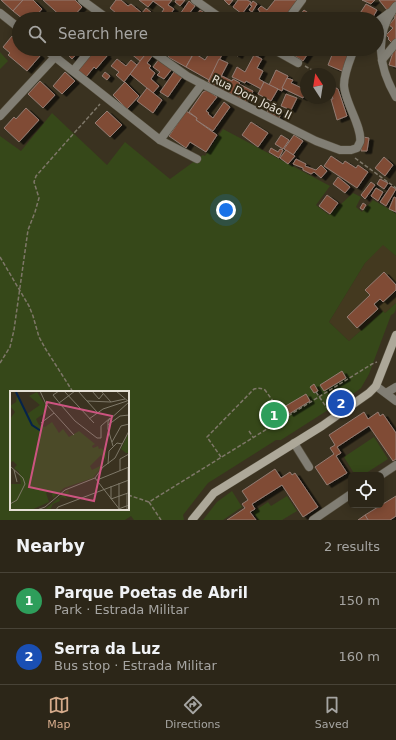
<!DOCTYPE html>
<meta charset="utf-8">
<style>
:root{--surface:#2c2618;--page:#342e21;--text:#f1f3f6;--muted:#a6a5a2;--line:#484337;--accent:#d6ab8b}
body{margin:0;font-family:"DejaVu Sans",sans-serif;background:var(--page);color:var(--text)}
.controls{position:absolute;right:12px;bottom:12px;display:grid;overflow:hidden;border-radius:6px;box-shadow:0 2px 10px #0003}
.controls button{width:36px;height:36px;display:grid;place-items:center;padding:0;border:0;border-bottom:1px solid var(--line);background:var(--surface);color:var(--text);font:20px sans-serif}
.compass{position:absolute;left:300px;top:68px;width:36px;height:36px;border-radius:50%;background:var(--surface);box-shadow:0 2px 10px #0003;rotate:348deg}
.you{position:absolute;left:226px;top:210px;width:14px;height:14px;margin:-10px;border:3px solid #fff;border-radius:50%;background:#1a73e8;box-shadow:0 0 0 6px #1a73e833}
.badge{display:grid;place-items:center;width:26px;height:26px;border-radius:50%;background:var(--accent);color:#fff;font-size:13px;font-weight:700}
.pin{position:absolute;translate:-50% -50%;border:2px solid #fff;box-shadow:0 1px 4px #0006}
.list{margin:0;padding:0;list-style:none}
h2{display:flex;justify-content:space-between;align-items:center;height:52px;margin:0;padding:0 16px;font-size:17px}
h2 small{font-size:13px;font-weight:400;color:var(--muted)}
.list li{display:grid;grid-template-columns:26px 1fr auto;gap:12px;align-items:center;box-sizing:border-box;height:56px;padding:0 16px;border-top:1px solid var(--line)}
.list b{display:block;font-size:15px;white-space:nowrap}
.list p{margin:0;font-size:13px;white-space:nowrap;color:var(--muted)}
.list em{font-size:13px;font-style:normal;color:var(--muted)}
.icon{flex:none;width:22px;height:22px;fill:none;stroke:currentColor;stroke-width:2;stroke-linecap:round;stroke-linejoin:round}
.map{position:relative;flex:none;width:396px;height:520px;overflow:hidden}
.search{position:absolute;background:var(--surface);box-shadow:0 2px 10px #0003;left:12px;right:12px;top:12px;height:44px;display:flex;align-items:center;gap:10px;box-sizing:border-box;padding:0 14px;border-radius:22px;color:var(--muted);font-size:15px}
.sheet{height:164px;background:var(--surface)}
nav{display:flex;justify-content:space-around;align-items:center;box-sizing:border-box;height:56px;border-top:1px solid var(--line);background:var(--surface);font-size:11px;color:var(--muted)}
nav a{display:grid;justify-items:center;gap:2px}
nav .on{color:var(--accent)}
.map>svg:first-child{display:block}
</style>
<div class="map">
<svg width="396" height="520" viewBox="0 0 396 520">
<defs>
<filter id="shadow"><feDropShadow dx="4.5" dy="2.5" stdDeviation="0" flood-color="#0009"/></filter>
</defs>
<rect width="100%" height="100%" fill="#3a3220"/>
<polygon fill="#43391f" points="383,244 396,256 396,303 385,313 383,311 349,341 329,322 365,263"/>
<g fill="#364819" fill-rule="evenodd">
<polygon points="0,52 8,61 0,69"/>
<path d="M 52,113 L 107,165 L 125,142 L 170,179 L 203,155 L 205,156 L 223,129 L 330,186 L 316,205 L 329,215 L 353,193 L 361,197 L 356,207 L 362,212 L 373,200 L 396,213 L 396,256 L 383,245 L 365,263 L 329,322 L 349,341 L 383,311 L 385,313 L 396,303 C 396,309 396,313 391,315 L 369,374 L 361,388 L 353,394 L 281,440 L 276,440 L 208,483 L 183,515 L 184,520 L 134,520 L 131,516 L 125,520 L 0,520 L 0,136 L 21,151 ZM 11,392 L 128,392 L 128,509 L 11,509 Z"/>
<polygon points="374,437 388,459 363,475 355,475 344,457"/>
<polygon points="232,491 242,507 223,520 203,520 217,502"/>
<polygon points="287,496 297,511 282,520 258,520 253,512 268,502 271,506"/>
</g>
<g fill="#804b35" stroke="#937c73" filter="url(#shadow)">
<polygon points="1,0 23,0 13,11"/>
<polygon points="23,0 33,0 42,9 33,19 23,19 13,11"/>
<polygon points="43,0 75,0 82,7 71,19 64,19"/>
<polygon points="116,0 121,0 128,6 131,4 142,13 146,8 157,17 158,15 164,19 123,19 110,8"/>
<polygon points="139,0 172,0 168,5 174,9 167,19 165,19 160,15 164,9 153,1 148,7"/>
<polygon points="176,0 185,0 180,6 175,2"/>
<polygon points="224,0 233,0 229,5"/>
<polygon points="238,0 247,0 251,2 242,14 233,7"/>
<polygon points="275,0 298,0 283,19 263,19 258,15 260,12 258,9 261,6 267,10"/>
<polygon points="362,0 375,0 371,4"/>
<polygon points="379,0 396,0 396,2 387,10"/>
<polygon points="189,1 195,6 185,19 181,19 178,17"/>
<polygon points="253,1 257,4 252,12 249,10 252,6 250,5"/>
<polygon points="366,4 377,10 372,19 359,19 357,18"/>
<polygon points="200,10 213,19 194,19"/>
<polygon points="304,10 317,19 297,19"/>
<polygon points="253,14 259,19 248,19"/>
<polygon points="396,14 396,38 392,43 388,39 389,38 386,35 393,28 389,25 395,18 394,16"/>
<polygon points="12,36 19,42 19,49 32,49 40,56 27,71 8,55 10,53 3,47"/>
<polygon points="396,48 396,67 389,65 393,52"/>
<polygon points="62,49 81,49 72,59"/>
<polygon points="95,49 98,49 107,56 96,69 94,67 86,77 78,70"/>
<polygon points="98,49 110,49 105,55"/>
<polygon points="125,49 145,49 148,51 140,61"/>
<polygon points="164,49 174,49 170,54"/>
<polygon points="174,49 185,49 193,54 186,67 168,57"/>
<polygon points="212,49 225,49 209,80 186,67 194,53 205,60"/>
<polygon points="225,49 241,49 238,56"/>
<polygon points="242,49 262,49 259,56 254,54 253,55"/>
<polygon points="282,49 296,49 292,55"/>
<polygon points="299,49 311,49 303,61 295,56"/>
<polygon points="323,49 349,49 348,51 350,51 342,71 328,65 332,55 323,51"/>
<polygon points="148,51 153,55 147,63 151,66 149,68 155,73 151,79 159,86 153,93 130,74"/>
<polygon points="254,55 262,59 257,68 263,71 259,79 264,82 261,89 246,81 245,83 232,77 237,67 245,72"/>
<polygon points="117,59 126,66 131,60 137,65 124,82 116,75 119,72 111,66"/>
<polygon points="159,59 172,69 164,79 157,75 160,72 153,67"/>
<polygon points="219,59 228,63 216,86 208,82"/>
<polygon points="276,70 288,76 282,91 269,85"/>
<polygon points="65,72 75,81 62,94 53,86"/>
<polygon points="105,72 110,76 107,80 102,76"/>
<polygon points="174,72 182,77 168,97 160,92"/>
<polygon points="222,76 232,81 233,79 240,83 239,84 253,91 247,102 216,86"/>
<polygon points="287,78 293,80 291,83 306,90 303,98 282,88"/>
<polygon points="40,81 55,95 43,108 28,94"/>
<polygon points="125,82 139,96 127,109 113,95"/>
<polygon points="264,82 278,89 271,101 258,94"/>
<polygon points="330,85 338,89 347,116 337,120 331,99 333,99 331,94 330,94"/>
<polygon points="147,88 162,100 153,113 137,101"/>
<polygon points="207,90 217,97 206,111 209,113 208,114 213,118 224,102 230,107 213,131 196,120 197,118 189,112 203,92"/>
<polygon points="286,94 297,98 291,110 281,106"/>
<polygon points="270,106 282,112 279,118 267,112"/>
<polygon points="26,108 39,120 19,142 4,128 14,117 16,119"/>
<polygon points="107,111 122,125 110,137 95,123"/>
<polygon points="186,111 197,118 196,120 217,135 206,152 190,142 186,148 169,136"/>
<polygon points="251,122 268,133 258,147 242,135"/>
<polygon points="281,135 289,140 283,149 275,144"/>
<polygon points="294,135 303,141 293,155 284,149"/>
<polygon points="363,137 369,138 367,151 361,151"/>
<polygon points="271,148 278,152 280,149 283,150 279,158 269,152"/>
<polygon points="286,150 295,156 288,164 280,158"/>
<polygon points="331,156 343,164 345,161 356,168 358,165 368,172 357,188 324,166"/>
<polygon points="384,157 393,165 385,176 375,168"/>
<polygon points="296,159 306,164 305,166 316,170 321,165 327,171 321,178 314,172 311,174 303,170 303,168 293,164"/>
<polygon points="338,177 350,187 345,193 333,184"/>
<polygon points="380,179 388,183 384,189 377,184"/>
<polygon points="371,182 375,185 365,199 361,195"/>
<polygon points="391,186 396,189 386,206 380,202"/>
<polygon points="376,188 383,192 378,201 371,196"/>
<polygon points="327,195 338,203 330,214 319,206"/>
<polygon points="394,197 396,198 396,212 389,209"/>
<polygon points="363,203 366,205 363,210 360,208"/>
<polygon points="384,272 396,285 396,290 383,302 380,299 374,304 378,309 357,328 347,317 370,295 365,290"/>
<polygon points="342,371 346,378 324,391 320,385"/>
<polygon points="314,384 318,391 314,393 310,387"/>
<polygon points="306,394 310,401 289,414 284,407"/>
<polygon points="364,412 368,419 378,412 380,416 383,414 396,433 396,459 393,461 369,426 337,447 341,453 336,456 347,473 327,485 315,467 334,454 330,448 335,445 329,435"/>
<polygon points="275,469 281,478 290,472 292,475 295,473 318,507 303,517 282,485 252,504 255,509 250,512 256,520 227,520 245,508 242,504 248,500 242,491"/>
<polygon points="396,496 396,516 390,520 368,520 365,515"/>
<polygon points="365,515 368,520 358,520"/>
</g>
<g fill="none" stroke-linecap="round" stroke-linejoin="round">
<defs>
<g id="street">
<polyline points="82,0 108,19"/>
<polyline points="195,0 222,19"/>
<path d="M 396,6 C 373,34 379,68 396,97"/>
<polyline points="0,13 19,28"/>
<polyline points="288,19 302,0"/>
<polyline points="377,22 389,13"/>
<polyline points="45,49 160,140 197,159"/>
<path d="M 149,49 L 187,76 L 202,84 L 316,141 L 340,150 L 351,150 L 357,148 C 358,146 359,144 360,142 C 363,128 344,101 344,85 C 344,73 350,60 354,49"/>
<polyline points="273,49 298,63"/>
<polyline points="382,60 396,43"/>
<polyline points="73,71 91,49"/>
<polyline points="0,116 55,57"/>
<polyline points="160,140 202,84"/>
<polyline points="376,386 396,401"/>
<polyline points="386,393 396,387"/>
<polyline points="294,443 309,467"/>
<polyline points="381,475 396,465"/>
<polyline points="313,520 351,494"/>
</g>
<polyline id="secondary" points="192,520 214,493 322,426 369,393 376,386 396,335"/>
</defs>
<use href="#street" stroke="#554e3d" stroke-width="9"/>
<use href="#secondary" stroke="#554e3d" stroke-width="9"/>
<g stroke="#7e7768" stroke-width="1.5" stroke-dasharray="4 2" stroke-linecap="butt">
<polyline points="305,66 319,74"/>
<polyline points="330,80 335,82"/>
<polyline points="355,158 396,188"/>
<polyline points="0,257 29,306 33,316 39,337 45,348 73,392"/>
<polyline points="0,363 10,347 14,330 28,230 35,212 39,198 34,182 36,176 100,104"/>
<polyline points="316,392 329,411"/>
<polyline points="249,431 253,437"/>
<path d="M 221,457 L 207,437 L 254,389 C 259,388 261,388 265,390 L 285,418"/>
<polyline points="128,495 149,502 372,364 377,362"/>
<polyline points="149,502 161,520"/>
</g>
<use href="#street" stroke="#817e74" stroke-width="8"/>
<use href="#secondary" stroke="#ada899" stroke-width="8"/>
</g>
<g text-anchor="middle" stroke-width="4" stroke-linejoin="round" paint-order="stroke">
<g font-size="11" fill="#e5e0d5" stroke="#302816">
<text transform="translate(252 97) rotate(26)" y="4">Rua Dom João II</text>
</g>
</g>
<g transform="translate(10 391)">
<rect width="119" height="119" fill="#3a3220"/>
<path d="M 27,1 L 36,15 L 34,17 L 36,21 L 26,28 L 29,34 L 35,36 L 42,31 L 49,42 L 53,38 L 59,46 L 69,40 L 85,53 L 82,55 L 83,57 L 88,55 L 89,58 L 91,57 L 96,61 L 96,69 L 91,64 L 80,75 L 82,79 L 94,73 L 83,87 L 54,97 L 43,107 L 41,100 L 36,102 L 39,111 L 21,119 L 0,119 L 0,93 L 11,93 L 9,81 L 4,77 L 7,74 L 3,70 L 0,72 L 0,28 L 5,21 L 0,15 L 6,11 L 7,4 L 17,23 L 30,14 L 19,5 ZM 119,41 L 119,62 L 116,62 L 111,58 ZM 58,99 L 59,102 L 55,104 L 57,108 L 53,106 L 49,107 L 50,110 L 43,113 L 40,119 L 34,119 Z" fill="#364819"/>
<path fill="none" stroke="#05234a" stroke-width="2" d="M 6,1 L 22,34 L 31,40"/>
<path fill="none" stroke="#7e7868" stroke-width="1" d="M 30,0 L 36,13 L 64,44M 49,0 L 43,4 L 51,14 L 65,30 L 87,47 L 91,47 L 91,35 L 100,27M 54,0 L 84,32M 68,0 L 77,10 L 101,11 L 115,8M 82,0 L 89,8 L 93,3M 91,0 L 101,11M 77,10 L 87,21M 49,12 L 65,0M 79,28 L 93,18 L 117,10M 31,32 L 44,22M 98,34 L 110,25 L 119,24M 102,51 L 111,35 L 119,33M 103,55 L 98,38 L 98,30 L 119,11 L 106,0M 98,73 L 99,60 L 107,52 L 112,53M 0,75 L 13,87 L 15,93 L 7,109 L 0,113M 4,79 L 7,91M 110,80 L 110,68 L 119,63 L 119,76M 85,87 L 110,119M 87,89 L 119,76M 109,92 L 109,105M 101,95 L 101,108M 118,102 L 118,76M 109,105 L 109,118M 101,108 L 118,102M 27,119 L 35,116 L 55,99 L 85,87 L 93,76 L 105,67 L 119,40M 46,119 L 48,116 L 119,89M 106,119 L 119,114M 117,119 L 117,102"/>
<path fill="#cc5480" fill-opacity="0.15" stroke="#cc5480" stroke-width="2" d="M 37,11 L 102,25 L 84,110 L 19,96 Z"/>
<rect width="119" height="119" fill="none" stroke="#e5e0d5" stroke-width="2"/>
</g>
</svg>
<div class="controls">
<button><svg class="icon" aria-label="locate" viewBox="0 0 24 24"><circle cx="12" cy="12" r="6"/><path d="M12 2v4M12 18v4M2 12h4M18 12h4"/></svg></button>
</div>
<svg class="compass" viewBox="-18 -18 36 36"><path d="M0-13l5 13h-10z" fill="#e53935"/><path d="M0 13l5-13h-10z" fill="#a6a5a2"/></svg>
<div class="you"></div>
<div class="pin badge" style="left:274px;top:415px;background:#2e9e5b">1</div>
<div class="pin badge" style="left:341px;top:403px;background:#1a4fb4">2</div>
<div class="search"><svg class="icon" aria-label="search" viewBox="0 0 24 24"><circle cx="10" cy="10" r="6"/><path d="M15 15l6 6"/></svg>Search here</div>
</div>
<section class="sheet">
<h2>Nearby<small>2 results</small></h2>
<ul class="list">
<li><span class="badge" style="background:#2e9e5b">1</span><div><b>Parque Poetas de Abril</b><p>Park · Estrada Militar</p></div><em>150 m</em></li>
<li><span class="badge" style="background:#1a4fb4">2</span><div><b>Serra da Luz</b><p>Bus stop · Estrada Militar</p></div><em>160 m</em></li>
</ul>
</section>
<nav>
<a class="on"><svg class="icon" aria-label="map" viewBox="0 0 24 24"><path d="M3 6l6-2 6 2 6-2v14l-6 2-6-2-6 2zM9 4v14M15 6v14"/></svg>Map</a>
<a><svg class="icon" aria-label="directions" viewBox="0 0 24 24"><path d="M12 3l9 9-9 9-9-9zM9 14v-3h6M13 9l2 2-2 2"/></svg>Directions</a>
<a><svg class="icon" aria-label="saved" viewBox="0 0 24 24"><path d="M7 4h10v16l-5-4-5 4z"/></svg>Saved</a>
</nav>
